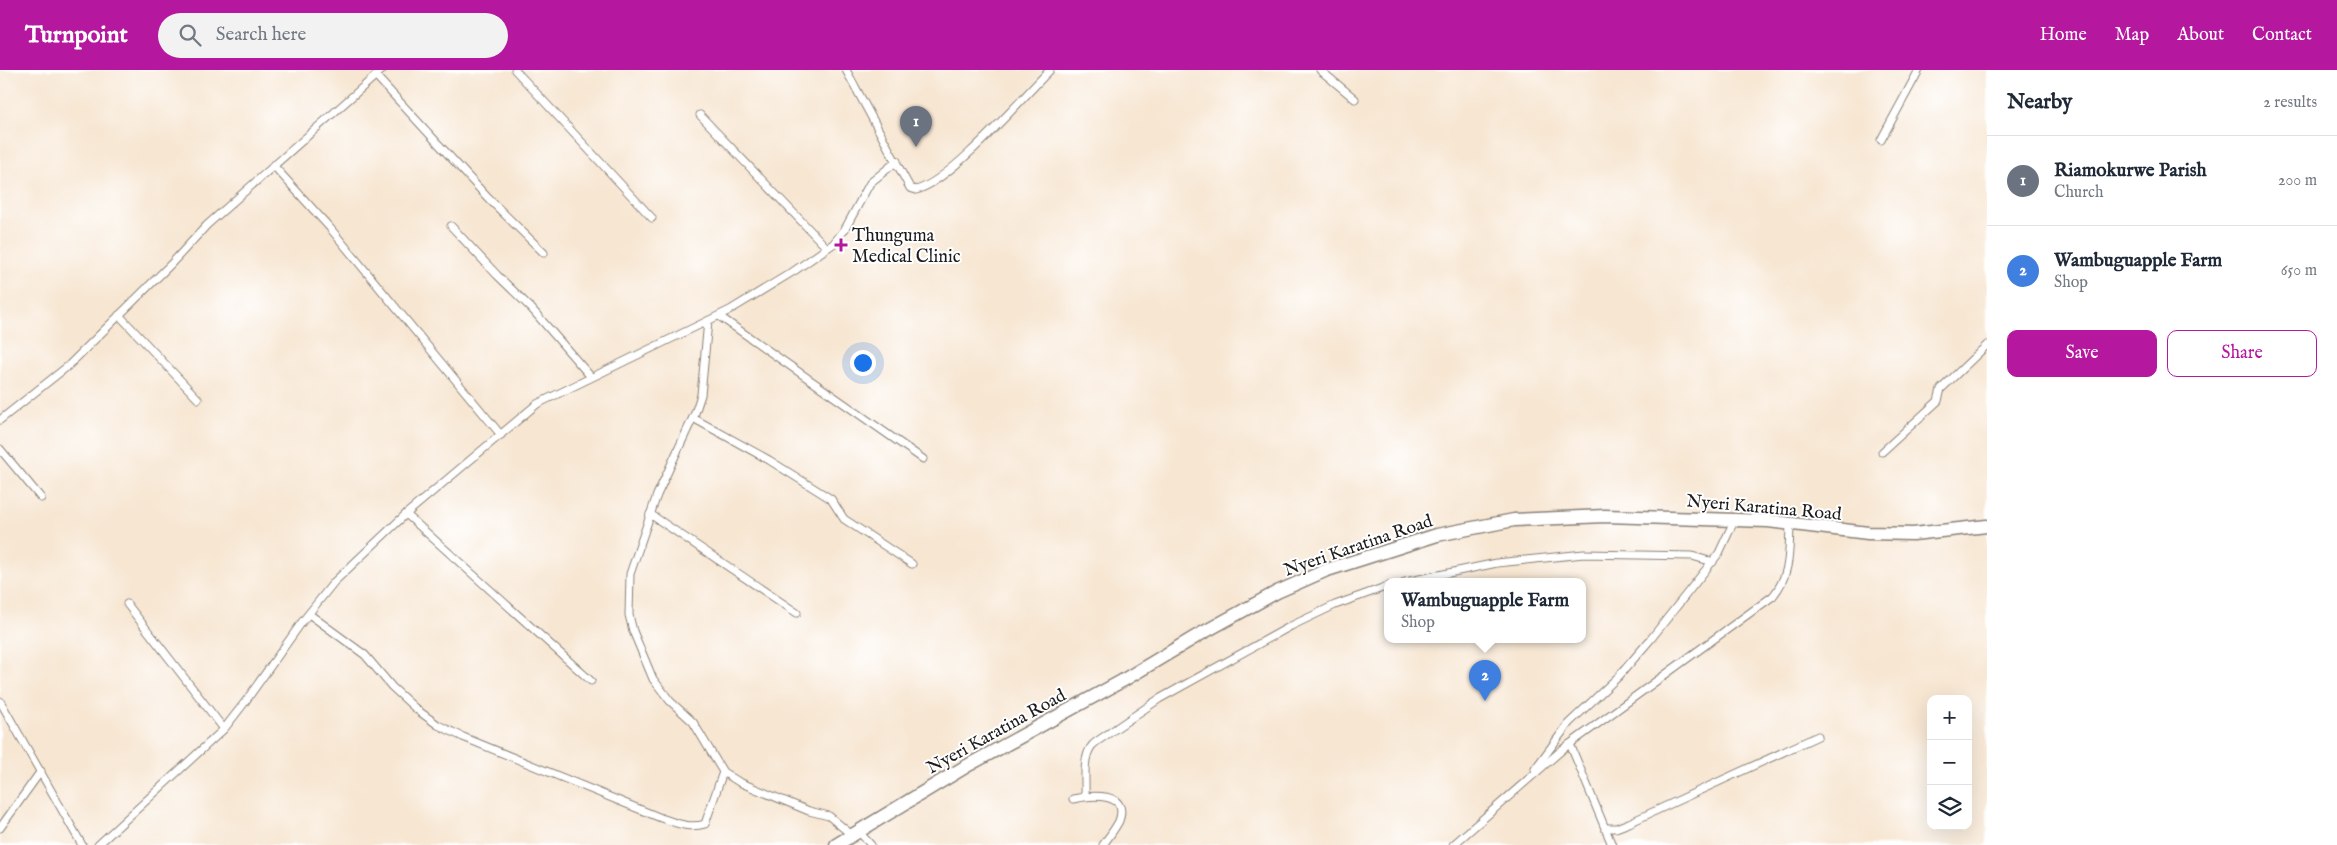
<!DOCTYPE html>
<meta charset="utf-8">
<style>
:root{--surface:#fff;--page:#f2f2f3;--text:#1f2937;--muted:#747a83;--line:#e0e1e3;--accent:#b5179e}
body{margin:0;font-family:"IM FELL English",serif;background:var(--page);color:var(--text)}
.controls{position:absolute;right:15px;bottom:15px;display:grid;overflow:hidden;border-radius:10px;box-shadow:0 5px 20px #0002}
.controls button{width:45px;height:45px;display:grid;place-items:center;padding:0;border:0;border-bottom:1px solid var(--line);background:var(--surface);color:var(--text);font:25px sans-serif}
.you{position:absolute;left:862px;top:292px;width:18px;height:18px;margin:-12px;border:4px solid #fff;border-radius:50%;background:#1a73e8;box-shadow:0 0 0 8px #1a73e833}
.badge{display:grid;place-items:center;width:32px;height:32px;border-radius:50%;background:var(--accent);color:#fff;font-size:16px;font-weight:700}
.pin{position:absolute;translate:-50% -41px;filter:drop-shadow(0 1px 2px #0008)}
.pin::after{content:'';position:absolute;top:26px;width:18px;height:15px;background:inherit;clip-path:polygon(0 0,100% 0,50% 100%)}
.popup{position:absolute;left:1384px;top:508px;width:202px;height:65px;box-sizing:border-box;display:grid;place-content:center;border-radius:10px;background:var(--surface);filter:drop-shadow(0 1px 4px #0005);font-size:16px;white-space:nowrap;color:var(--muted)}
.popup b{font-size:19px;color:var(--text)}
.popup::after{content:'';position:absolute;left:50%;top:100%;margin-left:-10px;border:10px solid transparent;border-top-color:var(--surface)}
.list{margin:0;padding:0;list-style:none}
h2{display:flex;justify-content:space-between;align-items:center;height:65px;margin:0;padding:0 20px;font-size:21px}
h2 small{font-size:16px;font-weight:400;color:var(--muted)}
.list li{display:grid;grid-template-columns:32px 1fr auto;gap:15px;align-items:center;box-sizing:border-box;height:90px;padding:0 20px;border-top:1px solid var(--line)}
.list b{display:block;font-size:19px;white-space:nowrap}
.list p{margin:0;font-size:16px;white-space:nowrap;color:var(--muted)}
.list em{font-size:16px;font-style:normal;color:var(--muted)}
.actions{display:flex;gap:10px;padding:15px 20px}
.actions a{flex:1;padding:11px 0;border:1px solid var(--accent);border-radius:10px;text-align:center;font-size:18px;color:var(--accent)}
.actions .main{background:var(--accent);color:#fff}
.icon{flex:none;width:28px;height:28px;fill:none;stroke:currentColor;stroke-width:2;stroke-linecap:round;stroke-linejoin:round}
.map{position:relative;flex:none;width:1987px;height:775px;overflow:hidden}
header{display:flex;align-items:center;gap:30px;box-sizing:border-box;height:70px;padding:0 25px;background:var(--accent);color:#fff}
header strong{font-size:24px}
nav{display:flex;gap:28px;margin-inline-start:auto;font-size:18px}
.search{width:350px;height:45px;background:var(--page);display:flex;align-items:center;gap:12px;box-sizing:border-box;padding:0 18px;border-radius:28px;color:var(--muted);font-size:19px}
main{display:flex}
aside{flex:1;background:var(--surface)}
.map>svg:first-child{display:block}
</style>
<header>
<strong>Turnpoint</strong>
<div class="search"><svg class="icon" aria-label="search" viewBox="0 0 24 24"><circle cx="10" cy="10" r="6"/><path d="M15 15l6 6"/></svg>Search here</div>
<nav><a>Home</a><a>Map</a><a>About</a><a>Contact</a></nav>
</header>
<main>
<div class="map">
<svg width="1987" height="775" viewBox="0 0 1987 775">
<rect width="100%" height="100%" fill="#fff"/>
<filter id="ink" filterUnits="userSpaceOnUse"><feTurbulence type="fractalNoise" baseFrequency=".02" numOctaves="2"/><feDisplacementMap in="SourceGraphic" scale="10" xChannelSelector="R" yChannelSelector="G"/><feConvolveMatrix kernelMatrix="1 2 1 2 8 2 1 2 1" color-interpolation-filters="sRGB"/></filter>
<filter id="wash" filterUnits="userSpaceOnUse"><feTurbulence type="fractalNoise" baseFrequency=".0096" numOctaves="4" result="noise"/><feDisplacementMap in="SourceGraphic" scale="20" xChannelSelector="R" yChannelSelector="G"/><feGaussianBlur stdDeviation="1.12" result="paint"/><feColorMatrix in="noise" values="0 0 0 0 0 0 0 0 0 0 0 0 0 0 0 0 0 1.4 0 .05"/><feComposite in="paint" operator="in"/></filter>
<g filter="url(#wash)">
<rect width="100%" height="100%" fill="#f7e6d2"/>
</g>
<g filter="url(#ink)">
<g fill="none" stroke-linecap="round" stroke-linejoin="round">
<defs>
<g id="street">
<polyline points="515,0 652,148"/>
<path d="M 846,0 L 910,118 L 916,120 C 951,111 1021,29 1050,0"/>
<polyline points="1320,0 1355,29"/>
<polyline points="376,6 488,128 544,183"/>
<polyline points="700,45 827,178"/>
<polyline points="1881,70 1919,0"/>
<polyline points="273,95 330,158 501,365"/>
<polyline points="451,156 497,205 531,238 591,307"/>
<polyline points="119,245 198,329"/>
<polyline points="719,246 923,389"/>
<polyline points="708,251 701,325 695,343 657,425 630,504 629,545 633,561 653,609 670,631 693,652 723,702 739,712 809,741 829,746 853,766"/>
<polyline points="693,348 769,390 831,429 844,449 912,494"/>
<polyline points="0,350 68,296 171,194 207,155 382,0"/>
<polyline points="0,379 41,428"/>
<polyline points="1882,382 1938,331 1941,319 1987,275"/>
<polyline points="406,444 591,611"/>
<polyline points="650,444 797,543"/>
<polyline points="1405,512 1497,493 1584,484 1692,486 1713,492"/>
<polyline points="127,534 224,659"/>
<path d="M 309,544 L 365,585 L 392,617 L 416,639 L 438,655 L 463,667 L 661,748 C 676,753 689,759 705,754 L 723,702"/>
<polyline points="0,631 82,775"/>
<polyline points="1570,674 1612,775"/>
<polyline points="1535,699 1569,653 1619,606 1650,570 1719,483 1735,449"/>
<path d="M 1085,726 C 1086,709 1081,682 1096,672 L 1159,629 L 1291,556 L 1335,535 L 1388,516"/>
<path d="M 1073,729 C 1090,725 1130,721 1119,751 C 1115,759 1108,768 1103,775"/>
<polyline points="0,758 41,701"/>
<polyline points="1605,758 1616,758 1629,753 1818,666"/>
<polyline points="859,762 871,775"/>
<polyline points="98,775 224,659 245,632 302,552 334,512 406,444 537,334 730,240 794,201 833,174 845,159 870,113 897,91"/>
<path d="M 1453,775 L 1563,679 L 1773,526 C 1791,504 1789,481 1790,454"/>
</g>
<polyline id="highway" points="836,775 965,697 1122,611 1197,566 1277,522 1327,500 1437,465 1514,450 1605,446 1768,451 1868,463 1913,464 1987,456"/>
</defs>
<use href="#street" stroke="#8a8177" stroke-width="9"/>
<use href="#highway" stroke="#8a8177" stroke-width="15"/>
<use href="#street" stroke="#fff" stroke-width="7"/>
<use href="#highway" stroke="#fff" stroke-width="12"/>
</g>
</g>
<path fill="#b5179e" stroke="#fff" stroke-width="2" d="M838.5 167.5h5v5h5v5h-5v5h-5v-5h-5v-5h5z"/>
<g text-anchor="middle" stroke-width="4" stroke-linejoin="round" paint-order="stroke">
<g font-size="18" fill="#1c1c1c" stroke="#fff" text-anchor="start">
<text x="852" y="171">Thunguma<tspan x="852" dy="21">Medical Clinic</tspan></text>
</g>
<g font-size="18" fill="#1c1c1c" stroke="#fff">
<text transform="translate(1764 437) rotate(5)" y="6">Nyeri Karatina Road</text>
<text transform="translate(1358 475) rotate(-19)" y="6">Nyeri Karatina Road</text>
<text transform="translate(996 661) rotate(-29)" y="6">Nyeri Karatina Road</text>
</g>
</g>
</svg>
<div class="controls">
<button>+</button>
<button>−</button>
<button><svg class="icon" aria-label="layers" viewBox="0 0 24 24"><path d="M12 4l9 5-9 5-9-5zM3 14l9 5 9-5"/></svg></button>
</div>
<div class="you"></div>
<div class="pin badge" style="left:916px;top:77px;background:#6b7280">1</div>
<div class="pin badge" style="left:1485px;top:631px;background:#3f7fe0">2</div>
<div class="popup"><b>Wambuguapple Farm</b>Shop</div>
</div>
<aside>
<h2>Nearby<small>2 results</small></h2>
<ul class="list">
<li><span class="badge" style="background:#6b7280">1</span><div><b>Riamokurwe Parish</b><p>Church</p></div><em>200 m</em></li>
<li><span class="badge" style="background:#3f7fe0">2</span><div><b>Wambuguapple Farm</b><p>Shop</p></div><em>650 m</em></li>
</ul>
<div class="actions"><a class="main">Save</a><a>Share</a></div>
</aside>
</main>
